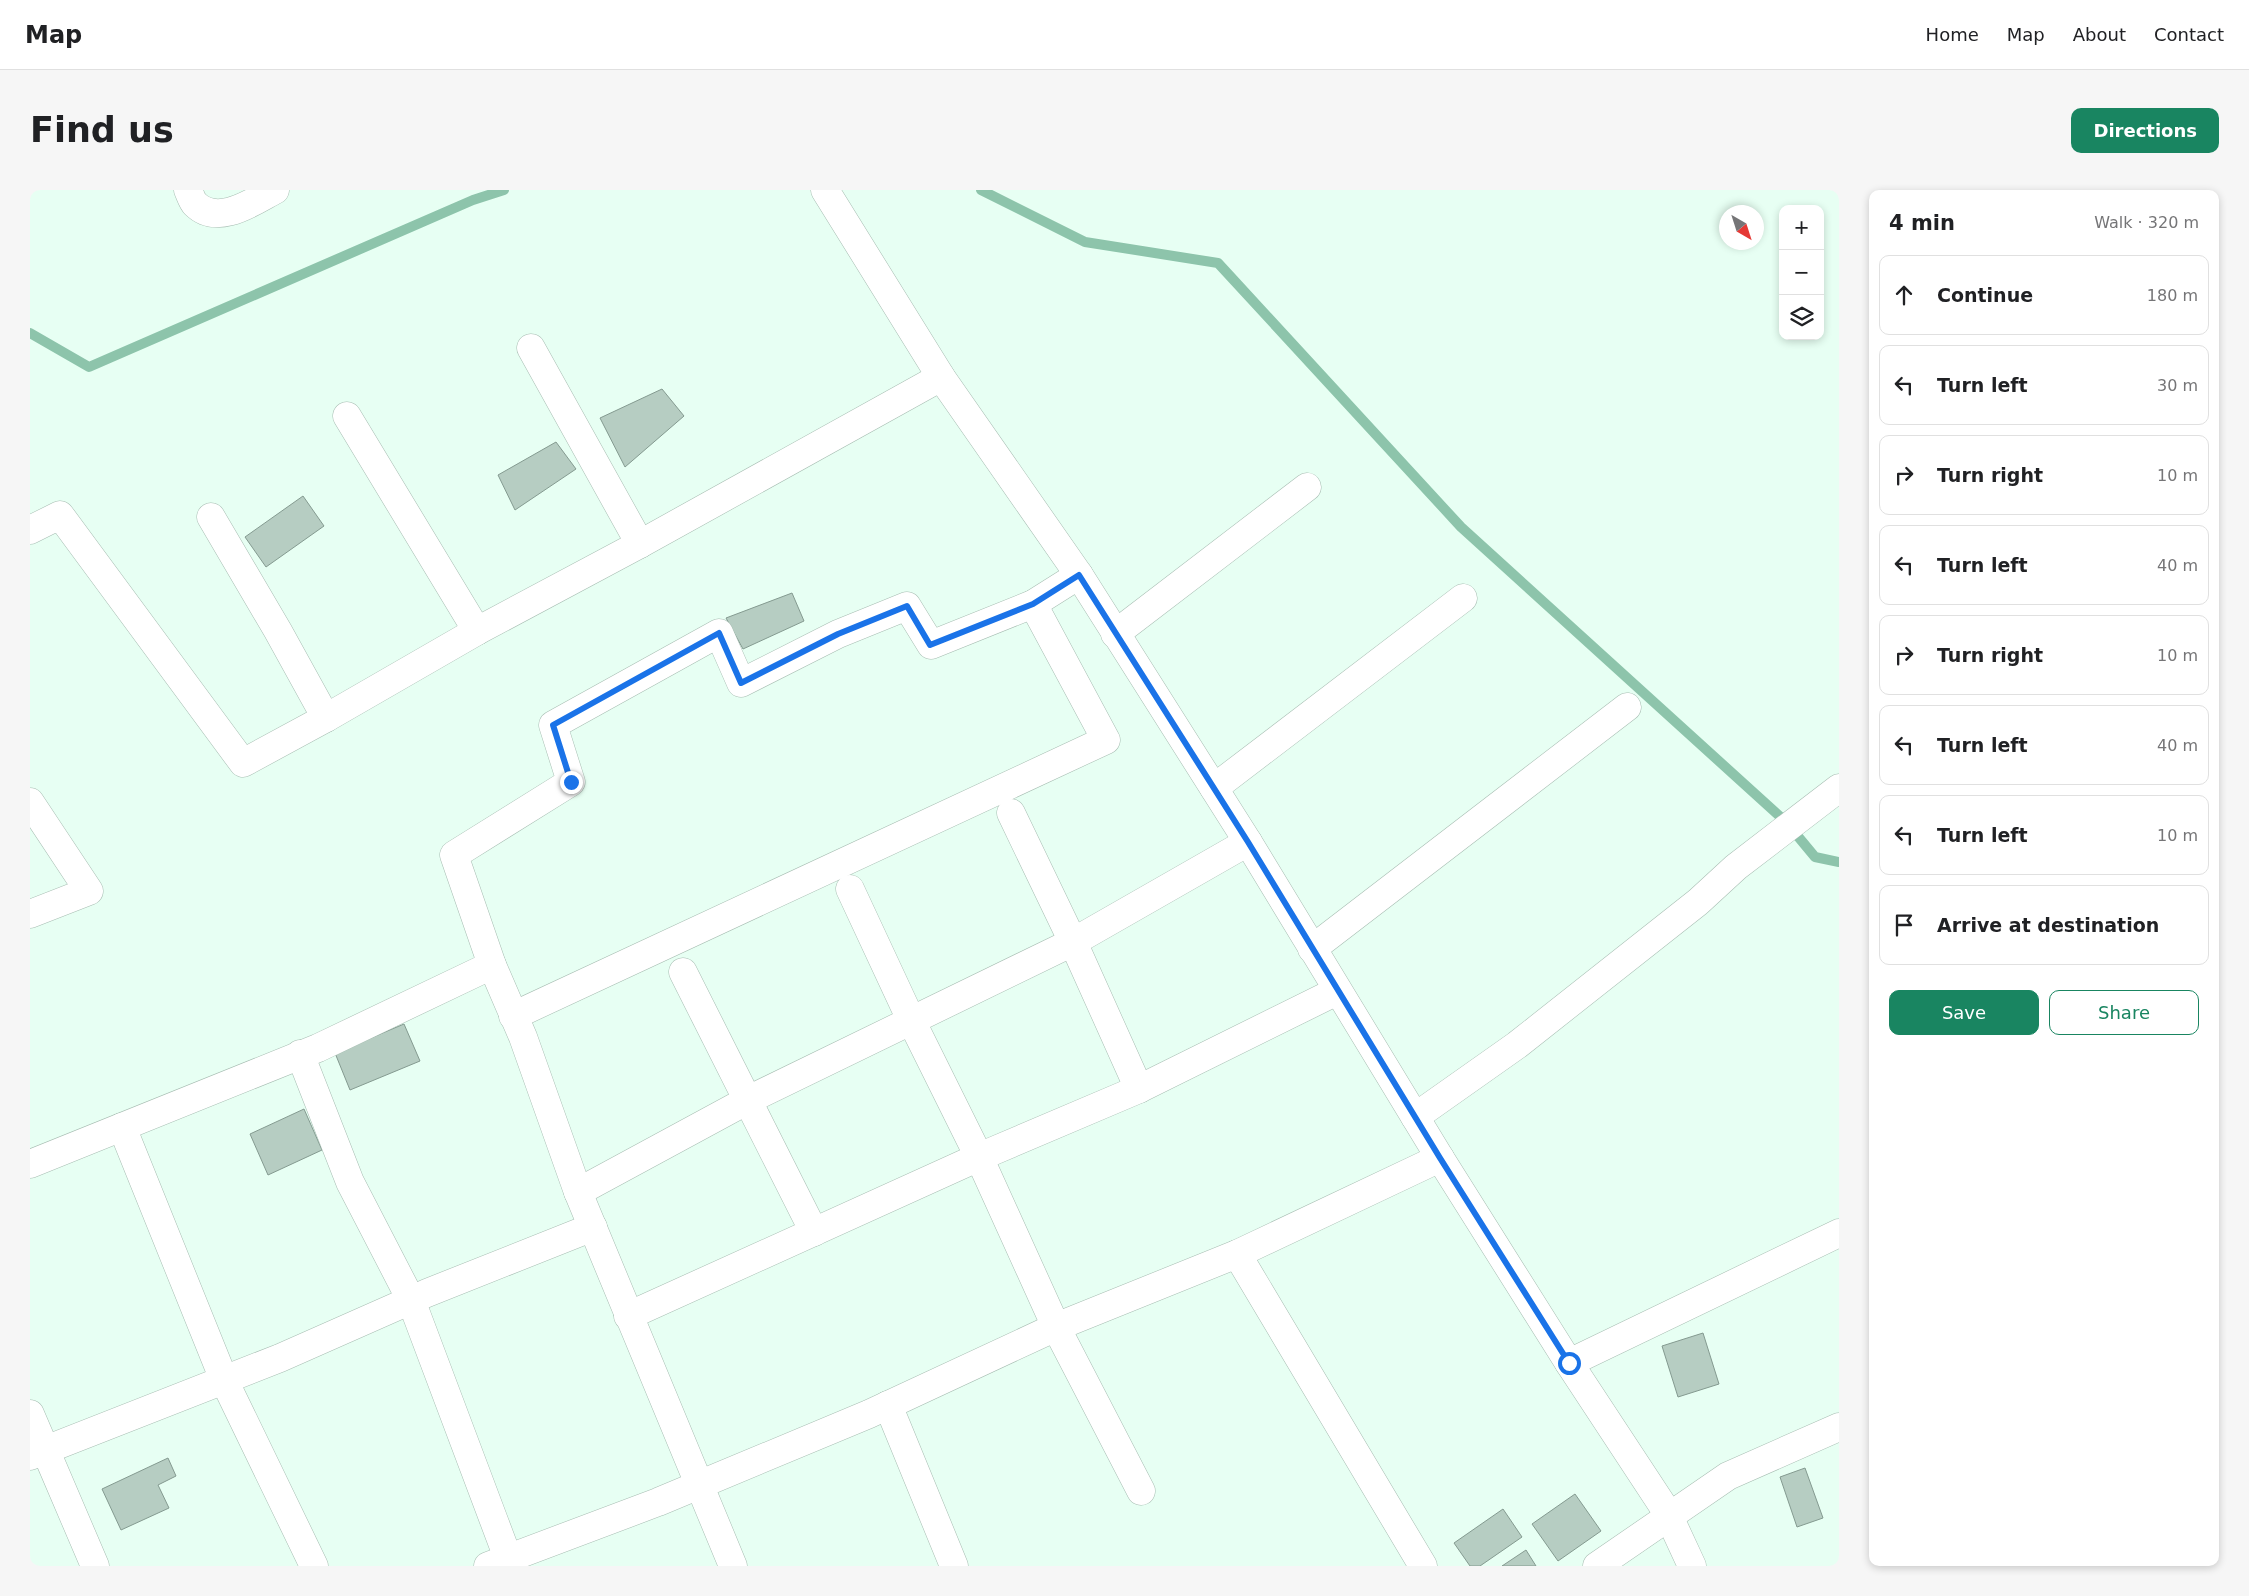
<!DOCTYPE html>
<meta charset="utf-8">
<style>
:root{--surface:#fff;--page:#f6f6f6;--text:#202124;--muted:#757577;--line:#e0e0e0;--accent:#198561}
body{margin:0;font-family:"DejaVu Sans",sans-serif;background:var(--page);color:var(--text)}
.controls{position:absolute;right:15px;top:15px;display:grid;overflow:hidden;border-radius:10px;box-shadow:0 2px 8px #0003}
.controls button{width:45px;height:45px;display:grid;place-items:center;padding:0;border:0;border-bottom:1px solid var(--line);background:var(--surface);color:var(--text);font:25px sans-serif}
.compass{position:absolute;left:1689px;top:15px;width:45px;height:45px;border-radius:50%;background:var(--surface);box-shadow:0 2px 8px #0003;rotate:141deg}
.stop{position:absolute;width:15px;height:15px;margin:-11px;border:4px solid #1a73e8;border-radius:50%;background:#fff}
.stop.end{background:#1a73e8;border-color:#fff;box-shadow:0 1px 5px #0008}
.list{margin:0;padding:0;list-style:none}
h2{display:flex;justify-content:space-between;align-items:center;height:65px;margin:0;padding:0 20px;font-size:21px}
h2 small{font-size:16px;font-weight:400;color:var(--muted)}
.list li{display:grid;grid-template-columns:32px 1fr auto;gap:15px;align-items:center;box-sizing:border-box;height:80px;margin:0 10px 10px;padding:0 10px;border:1px solid var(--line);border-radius:10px}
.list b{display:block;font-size:19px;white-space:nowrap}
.list em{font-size:16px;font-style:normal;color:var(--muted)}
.actions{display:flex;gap:10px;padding:15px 20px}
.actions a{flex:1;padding:11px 0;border:1px solid var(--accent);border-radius:10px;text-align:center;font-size:18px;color:var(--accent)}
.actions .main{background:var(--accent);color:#fff}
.icon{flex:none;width:28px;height:28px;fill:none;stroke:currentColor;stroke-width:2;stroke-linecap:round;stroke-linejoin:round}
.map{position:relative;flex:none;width:1809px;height:1376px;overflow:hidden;border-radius:10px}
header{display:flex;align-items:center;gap:30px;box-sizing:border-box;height:70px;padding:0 25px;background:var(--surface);border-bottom:1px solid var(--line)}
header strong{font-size:24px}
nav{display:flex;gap:28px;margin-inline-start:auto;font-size:18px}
.intro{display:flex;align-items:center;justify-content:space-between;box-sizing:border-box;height:120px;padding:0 30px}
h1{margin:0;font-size:35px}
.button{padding:12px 22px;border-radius:10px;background:var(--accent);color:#fff;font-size:18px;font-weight:700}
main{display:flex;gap:30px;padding:0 30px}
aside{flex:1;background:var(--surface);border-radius:10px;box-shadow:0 2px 8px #0003}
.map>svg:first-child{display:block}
</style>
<header>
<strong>Map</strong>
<nav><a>Home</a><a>Map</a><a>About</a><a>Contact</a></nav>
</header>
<div class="intro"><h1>Find us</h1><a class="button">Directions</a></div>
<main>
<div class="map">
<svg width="1809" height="1376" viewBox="0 0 1809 1376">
<rect width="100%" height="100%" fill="#e7fff3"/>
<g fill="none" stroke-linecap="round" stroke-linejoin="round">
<g stroke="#8dc4ab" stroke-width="10">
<polyline points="951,0 1055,52 1188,73 1431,337 1756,632 1785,667 1809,672"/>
<polyline points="0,143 59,177 443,10 474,0"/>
</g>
</g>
<g fill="#b6cdc2" stroke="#849a90">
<polygon points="632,199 654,226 595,277 570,228"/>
<polygon points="526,252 546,279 485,320 468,285"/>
<polygon points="273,306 294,336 236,377 215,347"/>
<polygon points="762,403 774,431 713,459 696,428"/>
<polygon points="374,834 390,871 320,900 305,863"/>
<polygon points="274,919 292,960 238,985 220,944"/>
<polygon points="1673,1143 1689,1194 1648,1207 1632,1156"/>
<polygon points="138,1268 146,1286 128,1295 139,1318 91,1340 72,1299"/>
<polygon points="1775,1278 1793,1328 1767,1337 1750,1287"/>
<polygon points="1545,1304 1571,1341 1528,1371 1502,1334"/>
<polygon points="1473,1319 1492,1347 1450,1376 1440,1376 1424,1353"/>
<polygon points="1496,1360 1506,1376 1472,1376"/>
</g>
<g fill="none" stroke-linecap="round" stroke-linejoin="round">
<defs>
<g id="street">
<path d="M 158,0 C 160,4 162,11 165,14 C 188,37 224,11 245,0"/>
<polyline points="795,0 911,187 1049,385 1218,652 1410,968 1539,1173 1637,1322 1662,1376"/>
<polyline points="501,158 610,354"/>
<polyline points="317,226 447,441"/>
<polyline points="181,327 248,441 296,528"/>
<polyline points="0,340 30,325 213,573 296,528 447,441 610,354 911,187"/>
<polyline points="1085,444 1277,297"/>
<polyline points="1184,598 1433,408"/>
<polyline points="0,612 59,701 0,724"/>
<polyline points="981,623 1043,752 1109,899"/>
<polyline points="820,699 881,830 949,967 1026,1137 1111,1301"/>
<polyline points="1282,759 1597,517"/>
<polyline points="653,782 784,1042"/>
<polyline points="483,826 1076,550 1003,414"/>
<polyline points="270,864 320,992 381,1110 481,1376"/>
<polyline points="1385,927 1487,855 1668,712 1706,677 1809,598"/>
<polyline points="92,937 194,1190 284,1376"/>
<polyline points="0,974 288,858 462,775"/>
<polyline points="548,1002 718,910 1043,752 1218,652"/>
<polyline points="1207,1064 1393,1376"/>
<polyline points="598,1126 949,967 1109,899 1307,801"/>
<polyline points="1539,1173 1809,1043"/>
<polyline points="858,1215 924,1376"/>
<polyline points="0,1224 65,1376"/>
<polyline points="0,1266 250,1168 397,1103 563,1037"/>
<polyline points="458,1376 628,1312 839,1224 1026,1137 1207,1064 1410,968"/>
<polyline points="703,1376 548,1002 493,847 462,775 424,665 541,592 523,535 689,443 711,493 808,444 877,416 901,455 1003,414 1049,385"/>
<polyline points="1567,1376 1698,1286 1809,1237"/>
</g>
</defs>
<use href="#street" stroke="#a7bdb2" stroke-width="29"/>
<use href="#street" stroke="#fff" stroke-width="28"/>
</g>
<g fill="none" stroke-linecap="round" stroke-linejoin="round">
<polyline stroke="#1a73e8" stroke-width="6" points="541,592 523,535 689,443 711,493 808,444 877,416 900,455 1003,414 1049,385 1218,652 1410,968 1539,1173"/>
</g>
</svg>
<div class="controls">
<button>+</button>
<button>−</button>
<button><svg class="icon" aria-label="layers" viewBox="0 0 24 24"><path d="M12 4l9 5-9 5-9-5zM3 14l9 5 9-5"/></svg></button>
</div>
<svg class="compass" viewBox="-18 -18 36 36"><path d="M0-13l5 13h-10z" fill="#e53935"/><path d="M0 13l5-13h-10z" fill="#757577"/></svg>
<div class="stop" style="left:1539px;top:1173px"></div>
<div class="stop end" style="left:541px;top:592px"></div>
</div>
<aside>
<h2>4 min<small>Walk · 320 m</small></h2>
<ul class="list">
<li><svg class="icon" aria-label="ahead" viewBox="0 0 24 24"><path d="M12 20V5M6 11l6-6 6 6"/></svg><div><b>Continue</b></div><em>180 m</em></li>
<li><svg class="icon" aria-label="left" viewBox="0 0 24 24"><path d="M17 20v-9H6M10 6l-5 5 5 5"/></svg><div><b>Turn left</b></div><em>30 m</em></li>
<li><svg class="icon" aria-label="right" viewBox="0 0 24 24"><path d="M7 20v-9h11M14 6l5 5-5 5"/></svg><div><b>Turn right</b></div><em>10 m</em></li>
<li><svg class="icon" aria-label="left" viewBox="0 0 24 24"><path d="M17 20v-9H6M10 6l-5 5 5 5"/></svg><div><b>Turn left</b></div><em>40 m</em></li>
<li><svg class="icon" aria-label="right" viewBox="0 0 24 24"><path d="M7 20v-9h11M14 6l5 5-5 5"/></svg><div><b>Turn right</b></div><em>10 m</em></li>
<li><svg class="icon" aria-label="left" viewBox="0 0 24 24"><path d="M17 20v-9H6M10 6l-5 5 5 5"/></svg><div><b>Turn left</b></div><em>40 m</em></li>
<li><svg class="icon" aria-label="left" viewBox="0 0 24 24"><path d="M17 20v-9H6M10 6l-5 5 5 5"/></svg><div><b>Turn left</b></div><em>10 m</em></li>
<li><svg class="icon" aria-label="arrive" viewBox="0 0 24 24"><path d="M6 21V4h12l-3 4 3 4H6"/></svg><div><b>Arrive at destination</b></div></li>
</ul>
<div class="actions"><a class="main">Save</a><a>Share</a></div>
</aside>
</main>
